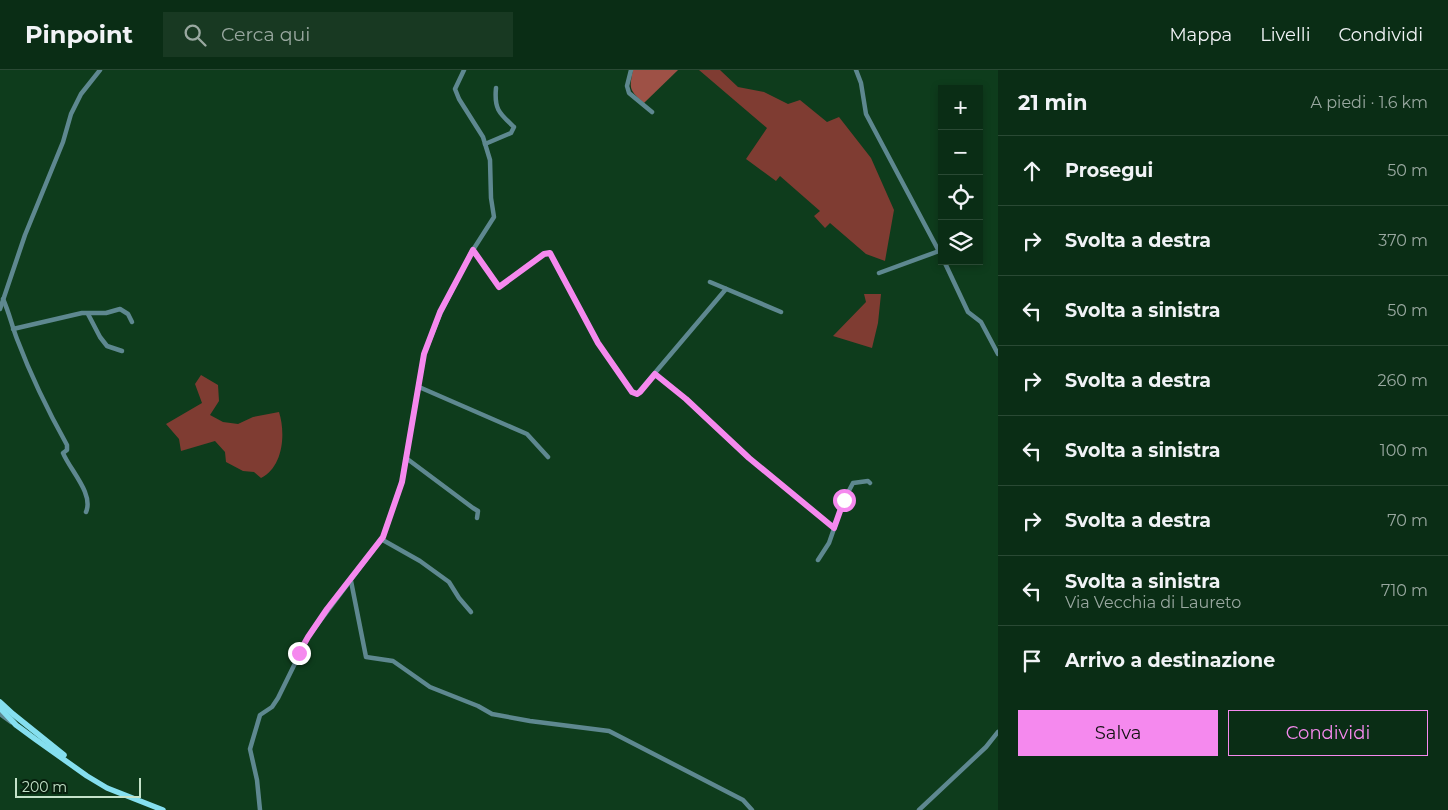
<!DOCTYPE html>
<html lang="it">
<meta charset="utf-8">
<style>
:root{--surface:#0a2d15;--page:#183922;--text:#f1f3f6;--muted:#99a8a0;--line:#2a4934;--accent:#f589ee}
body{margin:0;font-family:Montserrat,sans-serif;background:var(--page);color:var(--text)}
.controls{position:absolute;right:15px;top:15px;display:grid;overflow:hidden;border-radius:0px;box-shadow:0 2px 8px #0003}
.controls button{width:45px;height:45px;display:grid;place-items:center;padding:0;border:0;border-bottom:1px solid var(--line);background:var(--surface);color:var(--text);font:25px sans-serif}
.scale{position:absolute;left:15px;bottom:12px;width:126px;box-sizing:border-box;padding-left:5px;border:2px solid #c4e2c9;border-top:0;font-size:14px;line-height:18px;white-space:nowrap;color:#c4e2c9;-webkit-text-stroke:4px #071f0d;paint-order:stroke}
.stop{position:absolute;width:15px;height:15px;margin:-11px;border:4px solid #f589ee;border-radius:50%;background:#fff}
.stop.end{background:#f589ee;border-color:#fff;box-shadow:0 1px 5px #0008}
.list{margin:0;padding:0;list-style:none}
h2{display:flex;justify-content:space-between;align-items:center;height:65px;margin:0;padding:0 20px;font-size:21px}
h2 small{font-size:16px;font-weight:400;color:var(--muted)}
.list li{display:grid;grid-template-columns:32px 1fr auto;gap:15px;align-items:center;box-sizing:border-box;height:70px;padding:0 20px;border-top:1px solid var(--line)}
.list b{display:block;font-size:19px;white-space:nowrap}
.list p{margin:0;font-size:16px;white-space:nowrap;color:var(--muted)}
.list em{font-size:16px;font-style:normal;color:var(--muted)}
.actions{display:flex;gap:10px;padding:15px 20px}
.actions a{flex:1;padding:11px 0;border:1px solid var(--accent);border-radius:0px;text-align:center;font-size:18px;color:var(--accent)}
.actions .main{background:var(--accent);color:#111}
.icon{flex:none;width:28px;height:28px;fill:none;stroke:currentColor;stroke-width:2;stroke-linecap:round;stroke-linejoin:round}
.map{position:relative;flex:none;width:998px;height:740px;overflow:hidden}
header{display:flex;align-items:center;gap:30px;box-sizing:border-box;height:70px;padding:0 25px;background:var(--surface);border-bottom:1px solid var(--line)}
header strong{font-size:24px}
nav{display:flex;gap:28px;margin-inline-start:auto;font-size:18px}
.search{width:350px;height:45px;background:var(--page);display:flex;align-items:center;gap:12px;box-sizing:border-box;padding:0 18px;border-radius:0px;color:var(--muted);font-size:19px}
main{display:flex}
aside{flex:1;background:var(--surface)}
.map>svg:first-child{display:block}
</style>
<header>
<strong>Pinpoint</strong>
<div class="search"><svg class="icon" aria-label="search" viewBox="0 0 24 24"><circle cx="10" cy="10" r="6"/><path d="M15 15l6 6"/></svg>Cerca qui</div>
<nav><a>Mappa</a><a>Livelli</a><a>Condividi</a></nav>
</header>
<main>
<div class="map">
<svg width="998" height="740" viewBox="0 0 998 740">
<rect width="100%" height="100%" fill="#0e3c1c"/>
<g fill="#7f3c32">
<polygon points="699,0 720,0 738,17 764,22 788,34 800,30 827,52 839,47 871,88 894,140 885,191 866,184 830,153 825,158 814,146 820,141 780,106 776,111 746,89 767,58"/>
<polygon points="864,224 881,224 878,253 872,278 833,266 866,232"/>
<path d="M 201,305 L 218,315 L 219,331 L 210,345 L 223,352 L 238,354 L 253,347 L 279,342 C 286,364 283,397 261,408 L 254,402 L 243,401 L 226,392 L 225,382 L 215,371 L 181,381 L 179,369 L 166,354 L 202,333 L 195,314 Z"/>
</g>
<path fill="#9e5146" d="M 633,0 L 678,0 L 644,33 C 629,20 629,19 633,0 Z"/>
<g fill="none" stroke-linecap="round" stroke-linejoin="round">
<g stroke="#5e8890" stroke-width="4.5">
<polyline points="631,0 627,16 629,23 652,42"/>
<polyline points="856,0 861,13 866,44 942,187"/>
<path d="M 485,74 L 511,63 L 514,57 C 499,43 494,39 496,18"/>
<polyline points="473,180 499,217 544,184 550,183 598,273 632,322 637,324 726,219"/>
<polyline points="944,191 968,242 981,252 998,284"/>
<polyline points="879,203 939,181"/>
<polyline points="710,212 781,242"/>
<path d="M 3,229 C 9,242 12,256 17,269 C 31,306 48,341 67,375 L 67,380 L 63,383 C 70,400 94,424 86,442"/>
<polyline points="0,239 25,165 63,72 71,44 81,24 100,0"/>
<polyline points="88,244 100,267 107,276 122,281"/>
<polyline points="13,259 82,243 106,243 120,239 128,244 132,252"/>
<polyline points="655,304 686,329 749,388 834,458"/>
<polyline points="419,317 527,364 548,387"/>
<polyline points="406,388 473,438 478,441 477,448"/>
<polyline points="381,469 420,491 449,512 459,528 471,542"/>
<polyline points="818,490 829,473 844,430 853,413 868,411 870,413"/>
<polyline points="351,511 366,587 393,591 430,617 478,636 492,644 530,651 609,661 743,730 752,740"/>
<polyline points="0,644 11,652"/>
<polyline points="260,740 257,710 250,679 260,645 272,637 278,628 308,567 383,467 402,412 424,284 441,242 471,183 494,147 491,128 490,90 483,67 459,29 455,19 464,0"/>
<polyline points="919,740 986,677 998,662"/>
</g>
<g stroke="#85dfef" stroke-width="5.5">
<polyline points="0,632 13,644 64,685"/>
<polyline points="0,638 16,655 35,669 87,706 107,718 163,740"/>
</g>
</g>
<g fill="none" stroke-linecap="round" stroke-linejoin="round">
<polyline stroke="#f589ee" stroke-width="6" points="299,583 308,567 327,539 383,467 402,412 424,284 440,242 473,180 499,217 544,184 550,183 598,273 632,322 637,324 640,322 655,304 686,329 749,388 834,458 844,430"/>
</g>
</svg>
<div class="controls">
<button>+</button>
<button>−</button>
<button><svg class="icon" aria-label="locate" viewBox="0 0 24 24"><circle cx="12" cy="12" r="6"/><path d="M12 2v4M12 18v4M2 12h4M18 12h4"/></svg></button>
<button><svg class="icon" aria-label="layers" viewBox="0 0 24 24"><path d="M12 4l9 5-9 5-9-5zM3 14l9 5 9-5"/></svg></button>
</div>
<div class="scale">200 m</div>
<div class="stop" style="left:844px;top:430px"></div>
<div class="stop end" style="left:299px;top:583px"></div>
</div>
<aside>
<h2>21 min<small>A piedi · 1.6 km</small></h2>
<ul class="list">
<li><svg class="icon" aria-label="ahead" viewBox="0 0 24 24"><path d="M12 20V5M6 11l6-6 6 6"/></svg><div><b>Prosegui</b></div><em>50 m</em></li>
<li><svg class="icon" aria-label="right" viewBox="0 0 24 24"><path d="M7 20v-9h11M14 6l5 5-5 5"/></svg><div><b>Svolta a destra</b></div><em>370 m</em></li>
<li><svg class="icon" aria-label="left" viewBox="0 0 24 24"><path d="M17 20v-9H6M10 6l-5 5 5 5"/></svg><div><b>Svolta a sinistra</b></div><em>50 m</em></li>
<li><svg class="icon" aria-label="right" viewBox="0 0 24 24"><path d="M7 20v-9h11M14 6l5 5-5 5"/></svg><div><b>Svolta a destra</b></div><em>260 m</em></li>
<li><svg class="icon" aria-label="left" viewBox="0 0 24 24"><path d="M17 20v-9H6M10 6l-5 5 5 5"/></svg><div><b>Svolta a sinistra</b></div><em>100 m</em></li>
<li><svg class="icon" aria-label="right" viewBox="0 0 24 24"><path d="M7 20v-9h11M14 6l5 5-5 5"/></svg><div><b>Svolta a destra</b></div><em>70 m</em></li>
<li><svg class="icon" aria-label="left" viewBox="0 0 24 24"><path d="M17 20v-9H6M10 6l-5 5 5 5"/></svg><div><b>Svolta a sinistra</b><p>Via Vecchia di Laureto</p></div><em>710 m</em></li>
<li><svg class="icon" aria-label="arrive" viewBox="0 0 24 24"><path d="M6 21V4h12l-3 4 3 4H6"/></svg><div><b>Arrivo a destinazione</b></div></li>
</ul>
<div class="actions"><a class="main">Salva</a><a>Condividi</a></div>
</aside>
</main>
